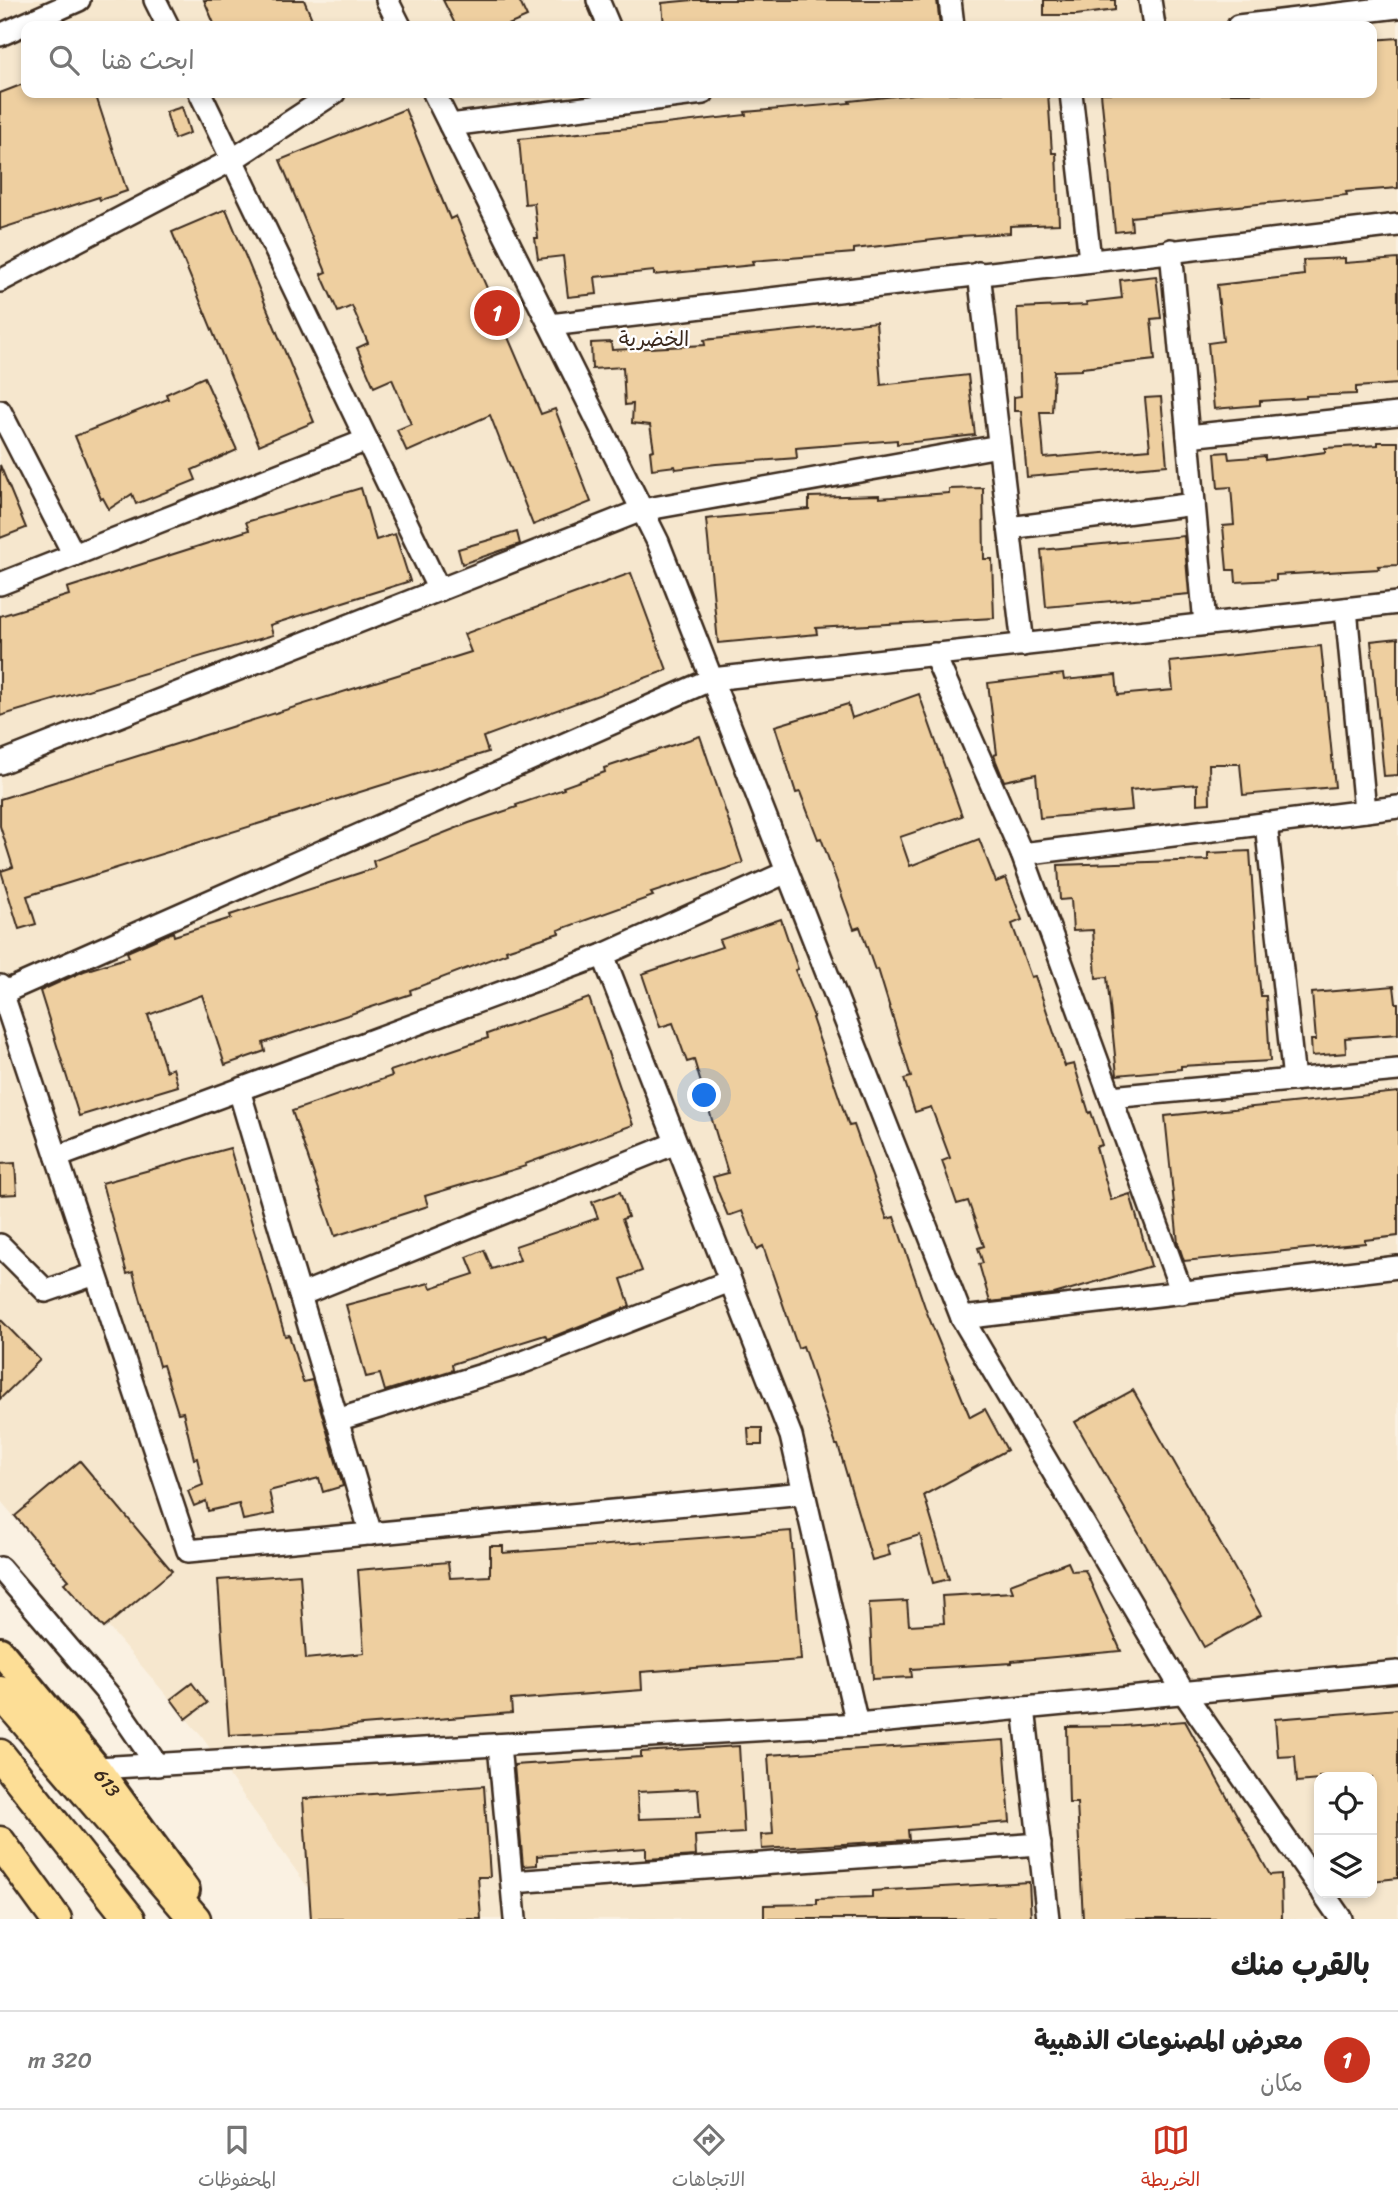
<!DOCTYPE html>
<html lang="ar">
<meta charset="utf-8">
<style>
:root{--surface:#fff;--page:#f2f2f2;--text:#222;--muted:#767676;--line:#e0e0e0;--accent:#c8321e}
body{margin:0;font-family:Sriracha,"Playpen Sans Arabic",sans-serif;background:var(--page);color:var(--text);direction:rtl}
.controls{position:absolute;right:21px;bottom:21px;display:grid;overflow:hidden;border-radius:14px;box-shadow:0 4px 10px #0003}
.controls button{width:63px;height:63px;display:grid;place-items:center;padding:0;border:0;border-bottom:2px solid var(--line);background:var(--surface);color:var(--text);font:35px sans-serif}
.you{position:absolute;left:705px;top:1096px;width:24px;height:24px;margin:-18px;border:5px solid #fff;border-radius:50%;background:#1a73e8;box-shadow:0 0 0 10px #1a73e833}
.badge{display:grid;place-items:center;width:46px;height:46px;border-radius:50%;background:var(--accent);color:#fff;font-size:23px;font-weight:700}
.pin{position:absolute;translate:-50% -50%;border:4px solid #fff;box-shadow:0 2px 7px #0006}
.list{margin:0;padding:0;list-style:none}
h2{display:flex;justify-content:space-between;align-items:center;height:91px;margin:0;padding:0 28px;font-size:30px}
h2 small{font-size:23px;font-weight:400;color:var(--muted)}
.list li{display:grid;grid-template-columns:46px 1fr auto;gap:21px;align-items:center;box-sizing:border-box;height:98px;padding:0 28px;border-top:2px solid var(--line)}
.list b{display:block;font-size:26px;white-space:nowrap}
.list p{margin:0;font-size:23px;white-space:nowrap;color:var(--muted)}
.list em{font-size:23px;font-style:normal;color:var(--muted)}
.icon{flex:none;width:38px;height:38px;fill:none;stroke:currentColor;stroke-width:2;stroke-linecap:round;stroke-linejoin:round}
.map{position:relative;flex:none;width:1398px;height:1919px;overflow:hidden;direction:ltr}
.search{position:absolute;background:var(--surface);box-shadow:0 4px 10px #0003;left:21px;right:21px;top:21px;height:77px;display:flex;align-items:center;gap:18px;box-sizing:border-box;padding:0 24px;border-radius:14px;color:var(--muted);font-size:26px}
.sheet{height:189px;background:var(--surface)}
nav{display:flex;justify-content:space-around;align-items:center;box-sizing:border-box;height:98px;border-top:2px solid var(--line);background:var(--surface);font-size:19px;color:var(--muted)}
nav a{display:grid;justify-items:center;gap:4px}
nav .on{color:var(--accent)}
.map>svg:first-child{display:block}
</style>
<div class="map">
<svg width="1398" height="1919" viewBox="0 0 1398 1919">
<rect width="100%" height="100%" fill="#faf1e2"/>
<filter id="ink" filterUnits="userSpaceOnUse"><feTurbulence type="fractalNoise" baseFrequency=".0143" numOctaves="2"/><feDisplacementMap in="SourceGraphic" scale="14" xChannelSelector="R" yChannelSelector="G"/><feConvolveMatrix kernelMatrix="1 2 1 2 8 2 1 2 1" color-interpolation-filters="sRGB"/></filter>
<g filter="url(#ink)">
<path fill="#f6e7ce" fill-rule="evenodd" d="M 0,0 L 1398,0 L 1398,1919 L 330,1919 L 202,1737 L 0,1500 ZM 26,26 L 1372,26 L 1372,93 L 26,93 ZM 1319,1777 L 1372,1777 L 1372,1893 L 1319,1893 Z"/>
<g fill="#eecfa0" stroke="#3b2a1e" stroke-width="2" fill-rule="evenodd">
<polygon points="204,0 304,0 315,26 215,26"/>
<polygon points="443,0 519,0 527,17 506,26 456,26"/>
<polygon points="693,0 937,0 940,26 664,26 662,3"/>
<polygon points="1044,0 1115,0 1115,10 1076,15 1044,15"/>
<polygon points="1398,38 1398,188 1346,192 1347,195 1131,217 1132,230 1115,232 1101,93 1372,93 1372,40"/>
<polygon points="26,83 26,93 95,93 127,191 100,200 99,197 0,229 0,93"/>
<polygon points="923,93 1048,93 1052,153 1056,153 1059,224 1010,226 1010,233 959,236 960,237 854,249 854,253 752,261 753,265 654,275 654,271 595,277 597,294 568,297 563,256 538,259 535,238 538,238 534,203 525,204 519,139 639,127 746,115 745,112 850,103 849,101"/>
<polygon points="182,107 190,133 174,139 166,112"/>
<polygon points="405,109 450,219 456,216 541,414 555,409 591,502 533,525 490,415 407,452 397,430 411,424 392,379 374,387 357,348 368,343 352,306 338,312 321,274 326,272 280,160"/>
<polygon points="226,209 314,422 259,445 172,232"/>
<polygon points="1345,258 1345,263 1398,259 1398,384 1356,387 1356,394 1306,396 1306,398 1260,401 1260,405 1214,409 1208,343 1223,341 1217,285 1304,275 1303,260"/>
<polygon points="1156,276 1161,318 1151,319 1155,360 1082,368 1082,370 1054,371 1052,412 1040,412 1044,458 1150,449 1145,398 1161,397 1167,465 1027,477 1021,411 1014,411 1014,397 1021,396 1017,308 1087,305 1086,302 1122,298 1120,280"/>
<polygon points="876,322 881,385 968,375 975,435 897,444 897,440 796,448 797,458 716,464 676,469 675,466 652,469 650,451 654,450 650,425 632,423 633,404 625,405 623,367 592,369 591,343 611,342 612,350 705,345 704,340"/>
<polygon points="204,377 237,450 192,470 196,480 136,504 132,494 109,509 103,498 101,499 75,436 168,399 166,394"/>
<polygon points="1378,442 1398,442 1398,565 1378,566 1379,569 1276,575 1276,580 1236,582 1235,570 1227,570 1223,526 1234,525 1231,487 1218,488 1215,453 1228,452 1229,459 1265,456 1265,460 1325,452 1325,448 1378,445"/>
<polygon points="0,465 26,528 0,538"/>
<polygon points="361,488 376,540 395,534 410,581 270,625 273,635 0,716 0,616 69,595 67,588 249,530 246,522"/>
<polygon points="983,488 984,559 992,559 994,618 816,628 817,634 718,643 706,519 809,509 809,497 879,495 879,498 949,493 949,489"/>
<polygon points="517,532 520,544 462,564 458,549"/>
<polygon points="1184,536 1189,594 1046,607 1041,550"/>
<polygon points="631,573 667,670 483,737 488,752 27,896 36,924 19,929 1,871 13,867 0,826 0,799 471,652 464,634"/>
<polygon points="1398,638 1398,775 1384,776 1371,641"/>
<polygon points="1321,646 1335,787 1243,795 1240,764 1209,764 1210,803 1197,804 1197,784 1130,790 1132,810 1040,818 1036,774 1004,781 996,761 994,755 997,754 988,683 1063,674 1064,680 1116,675 1118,695 1173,690 1170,662"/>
<polygon points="919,694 962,816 900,837 910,866 979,839 996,882 1006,878 1022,920 1012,924 1031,977 1035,976 1065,1066 1074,1064 1089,1113 1091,1112 1102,1145 1096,1147 1111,1200 1130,1194 1151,1266 1054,1294 990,1302 979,1264 983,1263 978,1248 984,1246 968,1201 957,1204 942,1161 950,1158 931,1107 915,1112 904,1079 911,1077 878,969 875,970 860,927 854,929 821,838 818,839 800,792 796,793 775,726 848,704 852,718"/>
<polygon points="700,736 743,863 651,893 653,896 558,930 559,933 506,950 507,953 410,990 411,994 263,1043 265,1051 225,1065 202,995 148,1015 166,1071 173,1068 178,1086 79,1116 40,991 84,971 129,957 127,952 173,932 174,936 231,918 230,915 375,868 373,861 469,823 517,807 516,805 564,789 563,787 605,772 604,768"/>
<polygon points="1250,851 1258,970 1261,996 1266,996 1270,1061 1181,1066 1181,1069 1117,1075 1107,977 1096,978 1093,930 1073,931 1071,899 1060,900 1058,865 1208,860 1208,853"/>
<polygon points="781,919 798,969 795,970 814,1017 812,1018 849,1126 854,1125 887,1219 894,1217 927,1313 970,1417 985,1409 1007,1450 924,1495 949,1579 933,1583 920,1535 887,1545 890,1555 872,1560 838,1445 836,1445 803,1346 798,1348 763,1246 757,1249 742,1211 728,1216 718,1192 713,1177 728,1173 694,1060 687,1062 673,1023 660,1027 642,974 722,947 719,940"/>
<polygon points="1394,986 1396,1003 1398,1003 1398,1034 1345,1038 1346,1053 1312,1056 1311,1040 1316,1040 1312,993"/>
<polygon points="589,998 633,1125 525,1164 526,1166 425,1196 428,1206 335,1236 292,1111 392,1076 390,1071 488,1038 487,1034"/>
<polygon points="1398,1092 1398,1236 1365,1240 1365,1243 1184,1261 1178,1243 1165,1116"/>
<polygon points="230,1148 285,1336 289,1335 303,1382 312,1380 343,1486 323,1492 319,1478 269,1491 274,1514 243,1520 239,1504 208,1511 206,1501 194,1506 188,1491 203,1485 197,1458 194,1459 183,1412 178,1413 163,1365 159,1366 133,1272 127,1274 102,1183"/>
<polygon points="15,1163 17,1194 0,1195 0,1164"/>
<polygon points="620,1192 628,1217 622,1219 642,1271 621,1279 630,1306 547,1339 545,1335 452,1364 453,1370 385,1391 380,1374 366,1377 346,1305 429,1283 431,1288 474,1274 467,1257 484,1250 492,1269 520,1260 515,1246 598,1218 592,1202"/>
<polygon points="0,1319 40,1360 0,1399"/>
<polygon points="1133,1390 1261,1615 1204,1647 1075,1422"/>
<polygon points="748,1428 762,1428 762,1445 749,1445"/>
<polygon points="80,1461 172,1571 104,1628 64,1583 69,1580 15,1516"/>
<polygon points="791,1531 801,1660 641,1672 642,1690 511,1700 512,1713 362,1725 322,1730 229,1735 218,1580 300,1574 306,1659 364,1653 358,1570 448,1562 450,1578 490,1576 490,1546 503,1546 503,1553"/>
<polygon points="1068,1562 1072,1571 1085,1570 1121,1651 1012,1661 1012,1663 911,1669 912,1677 873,1679 869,1603 907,1601 909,1625 944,1623 942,1596 1013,1592 1010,1584"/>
<polygon points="192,1683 207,1703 186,1719 171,1699"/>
<polygon points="1398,1709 1398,1878 1372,1881 1372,1777 1319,1777 1319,1780 1297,1782 1295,1756 1278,1757 1275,1719"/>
<polygon points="1185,1721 1270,1875 1281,1874 1282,1919 1083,1919 1077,1803 1069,1803 1067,1727 1123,1726"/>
<polygon points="1004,1740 1010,1822 908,1830 909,1840 762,1849 761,1835 773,1834 768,1755"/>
<path d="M 739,1746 L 744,1833 L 695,1836 L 696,1856 L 646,1859 L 646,1848 L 537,1856 L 537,1865 L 523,1866 L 514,1765 L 641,1757 L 641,1752 ZM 698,1789 L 700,1817 L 639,1819 L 637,1792 Z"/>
<polygon points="484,1786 490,1877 478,1877 481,1919 311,1919 303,1799"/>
<polygon points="1029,1882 1031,1919 764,1919 764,1905 817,1904 817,1899 872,1897 872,1891"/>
</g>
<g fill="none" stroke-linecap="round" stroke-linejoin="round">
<defs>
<g id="minor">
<polyline points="155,0 168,26"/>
<polyline points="387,0 400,26"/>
<polyline points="598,0 609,26"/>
<polyline points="950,0 953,26"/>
<polyline points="1150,0 1154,26"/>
<polyline points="1238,26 1398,7"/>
<polyline points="0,35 79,0"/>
<polyline points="200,93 439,590"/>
<polyline points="434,93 658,542 962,1318 1184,1693 1319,1887"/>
<polyline points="1071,93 1090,260"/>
<polyline points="450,125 703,93"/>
<polyline points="1171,250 1205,624"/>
<polyline points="979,273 1023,645"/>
<polyline points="0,281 232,160 334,93"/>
<polyline points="550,325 1398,225"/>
<polyline points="0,411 74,555"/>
<polyline points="1188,436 1398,414"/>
<polyline points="1009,528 1194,504"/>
<polyline points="0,584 367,440"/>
<polyline points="1346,609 1365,811"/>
<polyline points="934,654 1022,854 1182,1293"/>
<polyline points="0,763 642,510 999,446"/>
<polyline points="1266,823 1294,1080"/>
<polyline points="1022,854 1398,807"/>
<polyline points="603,955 791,1436 857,1724"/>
<polyline points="0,986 188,1551 804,1493"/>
<polyline points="2,993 712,679 1398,603"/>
<polyline points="239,1090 371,1534"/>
<polyline points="1111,1097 1398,1070"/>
<polyline points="57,1157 603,955 787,872"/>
<polyline points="0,1245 46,1291 95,1274"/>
<polyline points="300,1295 676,1143"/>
<polyline points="962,1318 1398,1267"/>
<polyline points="337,1420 521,1363 730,1281"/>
<polyline points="0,1568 108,1694 157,1765"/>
<polyline points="1024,1708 1048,1919"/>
<polyline points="499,1745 515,1919"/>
<polyline points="97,1768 857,1724 1398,1672"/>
<polyline points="512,1882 1040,1844"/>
<polyline points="1323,1893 1341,1919"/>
</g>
<g id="major">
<path id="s1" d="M 0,1651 L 97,1768 L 186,1890"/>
</g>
<g id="highway">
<polyline points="0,1692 195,1919"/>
<polyline points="0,1755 130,1919"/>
<polyline points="0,1842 56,1919"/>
</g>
</defs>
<use href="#minor" stroke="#3b2a1e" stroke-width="26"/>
<use href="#major" stroke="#3b2a1e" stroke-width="32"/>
<use href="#highway" stroke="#3b2a1e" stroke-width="35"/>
<use href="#minor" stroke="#fff" stroke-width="21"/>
<use href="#major" stroke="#fdde96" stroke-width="26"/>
<use href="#highway" stroke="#fdde96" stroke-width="30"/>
</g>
</g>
<g text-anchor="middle" stroke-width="5" stroke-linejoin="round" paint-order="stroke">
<g font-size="19" fill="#3b2a1e" stroke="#fff">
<text dy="7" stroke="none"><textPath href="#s1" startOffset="170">613</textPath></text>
</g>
<g font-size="21" fill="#3b2a1e" stroke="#fff">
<text x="654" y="346">الخضرية</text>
</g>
</g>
</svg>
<div class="controls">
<button><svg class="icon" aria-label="locate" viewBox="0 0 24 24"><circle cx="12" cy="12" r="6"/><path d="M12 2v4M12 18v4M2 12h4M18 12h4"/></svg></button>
<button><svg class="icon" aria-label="layers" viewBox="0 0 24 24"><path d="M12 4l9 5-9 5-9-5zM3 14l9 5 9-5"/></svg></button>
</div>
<div class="you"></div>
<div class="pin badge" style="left:497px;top:313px">1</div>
<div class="search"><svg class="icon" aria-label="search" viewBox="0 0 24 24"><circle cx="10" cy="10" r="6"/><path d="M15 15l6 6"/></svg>ابحث هنا</div>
</div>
<section class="sheet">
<h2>بالقرب منك<small></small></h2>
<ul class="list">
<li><span class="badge">1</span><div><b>معرض المصنوعات الذهبية</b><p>مكان</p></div><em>320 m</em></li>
</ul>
</section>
<nav>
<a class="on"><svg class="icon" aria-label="map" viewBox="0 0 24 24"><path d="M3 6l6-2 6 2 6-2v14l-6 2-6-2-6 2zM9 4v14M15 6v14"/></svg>الخريطة</a>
<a><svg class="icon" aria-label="directions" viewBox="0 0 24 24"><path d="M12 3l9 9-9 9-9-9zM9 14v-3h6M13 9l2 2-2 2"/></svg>الاتجاهات</a>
<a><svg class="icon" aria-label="saved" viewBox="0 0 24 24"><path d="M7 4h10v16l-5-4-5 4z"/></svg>المحفوظات</a>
</nav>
